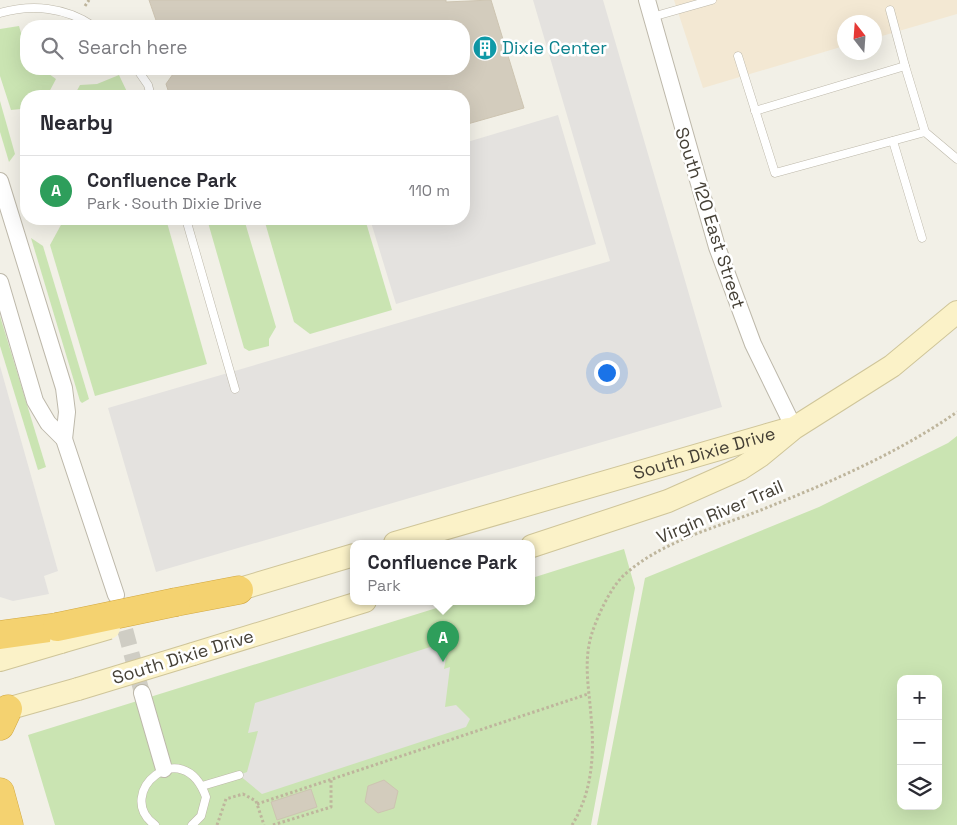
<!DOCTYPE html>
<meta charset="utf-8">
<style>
:root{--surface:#fff;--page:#f7f7f7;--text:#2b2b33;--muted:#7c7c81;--line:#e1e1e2;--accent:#7c3aed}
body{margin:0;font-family:"Space Grotesk",sans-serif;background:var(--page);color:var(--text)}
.controls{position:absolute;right:15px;bottom:15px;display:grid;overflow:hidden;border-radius:10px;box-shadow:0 5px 20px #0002}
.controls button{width:45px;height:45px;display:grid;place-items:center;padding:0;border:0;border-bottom:1px solid var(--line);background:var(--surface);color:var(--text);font:25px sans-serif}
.compass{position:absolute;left:837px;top:15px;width:45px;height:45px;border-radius:50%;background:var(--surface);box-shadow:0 5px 20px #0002;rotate:343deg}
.you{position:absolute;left:606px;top:372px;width:18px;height:18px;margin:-12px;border:4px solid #fff;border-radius:50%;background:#1a73e8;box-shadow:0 0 0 8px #1a73e833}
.badge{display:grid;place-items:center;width:32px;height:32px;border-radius:50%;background:var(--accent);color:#fff;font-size:16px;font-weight:700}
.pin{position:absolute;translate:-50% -41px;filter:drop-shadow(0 1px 2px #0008)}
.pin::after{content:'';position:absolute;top:26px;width:18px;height:15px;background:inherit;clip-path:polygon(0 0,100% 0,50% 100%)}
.popup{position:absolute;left:350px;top:540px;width:185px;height:65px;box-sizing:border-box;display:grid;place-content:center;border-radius:10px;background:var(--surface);filter:drop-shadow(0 1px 4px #0005);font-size:16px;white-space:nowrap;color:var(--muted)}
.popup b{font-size:19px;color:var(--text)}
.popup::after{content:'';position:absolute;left:50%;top:100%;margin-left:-10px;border:10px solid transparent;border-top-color:var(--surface)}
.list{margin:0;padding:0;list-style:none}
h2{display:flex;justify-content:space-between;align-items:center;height:65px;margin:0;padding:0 20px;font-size:21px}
h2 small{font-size:16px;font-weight:400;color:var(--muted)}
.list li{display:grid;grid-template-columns:32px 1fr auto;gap:15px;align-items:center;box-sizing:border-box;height:70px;padding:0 20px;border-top:1px solid var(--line)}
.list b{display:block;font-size:19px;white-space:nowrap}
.list p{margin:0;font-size:16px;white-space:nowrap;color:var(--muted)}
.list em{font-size:16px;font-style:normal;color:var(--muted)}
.icon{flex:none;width:28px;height:28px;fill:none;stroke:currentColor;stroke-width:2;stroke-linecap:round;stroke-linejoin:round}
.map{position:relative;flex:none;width:957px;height:825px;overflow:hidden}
.search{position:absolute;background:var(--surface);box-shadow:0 5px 20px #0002;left:20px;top:20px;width:450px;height:55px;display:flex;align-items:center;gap:12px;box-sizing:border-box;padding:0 18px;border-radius:20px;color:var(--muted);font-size:19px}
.panel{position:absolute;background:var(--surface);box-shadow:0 5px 20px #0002;left:20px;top:90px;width:450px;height:135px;border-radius:20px}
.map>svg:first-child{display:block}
</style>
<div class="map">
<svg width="957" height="825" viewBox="0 0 957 825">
<rect width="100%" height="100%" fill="#f2f0e7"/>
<polygon fill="#f3e8d3" points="674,0 957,0 957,14 875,38 874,22 844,22 844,46 703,88"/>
<g fill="#cae4b2" fill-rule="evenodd">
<polygon points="19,26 26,50 26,69 42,69 56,79 47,96 26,96 26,112 21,109 11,110 0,76 0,29"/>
<polygon points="119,75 129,96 74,96 80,85 97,84"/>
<polygon points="0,101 15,154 9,162 0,132"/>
<polygon points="71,219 166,219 207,364 95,396 50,245 62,223"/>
<polygon points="207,219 244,219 276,327 269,339 269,346 249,351 244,348"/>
<polygon points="264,219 365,219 392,310 310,334 294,322"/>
<polygon points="31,238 43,246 89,399 82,403 80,401"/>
<polygon points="0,316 46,467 38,470 0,346"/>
<path d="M 957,436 L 957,825 L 597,825 L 645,578 L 819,507 L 948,443 ZM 901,679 L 938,679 L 938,806 L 901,806 Z"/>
<polygon points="624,549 635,588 591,825 55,825 28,735 459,601 532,601 532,578"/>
</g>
<g fill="#e4e2df">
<polygon points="533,0 603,0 722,407 156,572 108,408 610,261"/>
<polygon points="558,115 596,244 396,304 370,219 464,219 464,143"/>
<polygon points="0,366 58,571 44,576 49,594 13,601 0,597"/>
<polygon points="449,641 444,669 450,667 445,707 456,705 470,719 466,727 262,794 239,775 247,772 258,731 248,733 255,703"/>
</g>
<g fill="#d3ccbd" stroke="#cdc4b1">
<polygon points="149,0 446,0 446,2 491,0 524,108 464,125 464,96 170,96 166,84 173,74 171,69 464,69 464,26 158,26"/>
<polygon points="384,780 398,791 394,808 378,813 365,802 368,786"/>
<polygon points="311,789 317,807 277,820 271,802"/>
</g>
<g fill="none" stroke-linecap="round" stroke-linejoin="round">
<polyline stroke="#cfcdc4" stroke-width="16" stroke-dasharray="16 8" stroke-linecap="butt" points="119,607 142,693"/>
<defs>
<g id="lane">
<path d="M 0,13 C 32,4 65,7 93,26"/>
<polyline points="652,17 712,0"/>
<polyline points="738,56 775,173 925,132 957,159"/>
<polyline points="905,66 925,132"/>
<polyline points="137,69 148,85 151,96"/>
<polyline points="755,111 905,66 890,10"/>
<polyline points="893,141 922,238"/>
<polyline points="186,219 235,389"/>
<polyline points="202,786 239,775"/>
<path d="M 155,825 C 112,794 183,732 206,797 L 201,816 L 192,825"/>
</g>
<g id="street">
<polyline points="647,0 717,247 753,344 794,428"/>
<polyline points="0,181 64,388 67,412 64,439"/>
<polyline points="0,282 35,401 48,423 64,439 116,595"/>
<polyline points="142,693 164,769"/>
</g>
<g id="secondary">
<path id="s1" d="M 395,543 L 788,429"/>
<polyline points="532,546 668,501 740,469 760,456 794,428 892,366 957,312"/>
<polyline points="223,594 354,555"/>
<polyline points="193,654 365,601"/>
<polyline points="0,660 61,642"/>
<polyline points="0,711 78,689"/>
</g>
<g id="highway">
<polyline points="176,602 239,590"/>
<polyline points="0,635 57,627"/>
<polyline points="0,726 8,709"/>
<polyline points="0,792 9,825"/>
</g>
</defs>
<use href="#lane" stroke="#bdb8aa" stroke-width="9"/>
<use href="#street" stroke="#bdb8aa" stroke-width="18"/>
<use href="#secondary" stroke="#cfc599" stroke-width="24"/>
<use href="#highway" stroke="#d2a841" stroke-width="29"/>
<g stroke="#beb59c" stroke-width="3" stroke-dasharray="2.5 2.5" stroke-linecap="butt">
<polyline points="85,6 89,0"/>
<polyline points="257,804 588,694"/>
<polyline points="217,825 226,799 243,794 256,801 264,825"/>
<polyline points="273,825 331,807 331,779"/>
<path d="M 572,825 C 576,819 579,812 582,805 C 593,778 594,745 591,716 C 589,688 583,661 592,633 C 598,615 609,591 622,577 C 659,542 715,528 761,510 C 828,483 897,454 957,412"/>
</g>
<use href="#lane" stroke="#fff" stroke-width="8"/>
<use href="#street" stroke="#fff" stroke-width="16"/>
<use href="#secondary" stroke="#fbf2c8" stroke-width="22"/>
<use href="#highway" stroke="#f4d270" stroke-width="28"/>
<defs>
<g id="secondary-bridge">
<polyline points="61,642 109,628"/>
<polyline points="78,689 193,654"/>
</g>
<polyline id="highway-bridge" points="57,627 176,602"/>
</defs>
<use href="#secondary-bridge" stroke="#cfc599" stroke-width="24" stroke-linecap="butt"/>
<use href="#highway-bridge" stroke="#d2a841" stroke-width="29" stroke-linecap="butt"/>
<use href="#secondary-bridge" stroke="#fbf2c8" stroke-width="22"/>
<use href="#highway-bridge" stroke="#f4d270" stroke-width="28"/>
</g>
<defs>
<symbol id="building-disc" viewBox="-11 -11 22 22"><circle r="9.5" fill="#0f9aa8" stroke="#fff"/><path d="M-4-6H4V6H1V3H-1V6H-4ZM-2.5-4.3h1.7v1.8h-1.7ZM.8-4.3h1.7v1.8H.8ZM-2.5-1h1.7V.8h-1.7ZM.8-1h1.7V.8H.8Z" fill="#fff"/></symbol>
</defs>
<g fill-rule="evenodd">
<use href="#building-disc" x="471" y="34" width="28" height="28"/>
</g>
<g text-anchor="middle" stroke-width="5" stroke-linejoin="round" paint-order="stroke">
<g font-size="18" fill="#0d838f" stroke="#fff" text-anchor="start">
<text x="502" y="54">Dixie Center</text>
</g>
<g font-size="18" fill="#454036" stroke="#fff">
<text transform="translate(710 218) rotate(72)" y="6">South 120 East Street</text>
<text dy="6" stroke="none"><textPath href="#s1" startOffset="322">South Dixie Drive</textPath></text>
<text transform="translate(720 512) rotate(-23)" y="6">Virgin River Trail</text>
<text transform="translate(183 657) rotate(-17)" y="6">South Dixie Drive</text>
</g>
</g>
</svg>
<div class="controls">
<button>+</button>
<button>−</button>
<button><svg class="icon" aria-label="layers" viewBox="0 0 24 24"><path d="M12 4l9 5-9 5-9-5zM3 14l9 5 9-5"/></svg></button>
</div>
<svg class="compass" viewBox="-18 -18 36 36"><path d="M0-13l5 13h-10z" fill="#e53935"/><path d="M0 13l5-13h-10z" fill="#7c7c81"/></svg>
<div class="you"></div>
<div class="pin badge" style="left:443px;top:662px;background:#2e9e5b">A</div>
<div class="popup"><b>Confluence Park</b>Park</div>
<div class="search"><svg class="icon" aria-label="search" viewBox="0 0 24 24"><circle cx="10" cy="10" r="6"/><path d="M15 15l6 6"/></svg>Search here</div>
<section class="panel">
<h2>Nearby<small></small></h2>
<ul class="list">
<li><span class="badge" style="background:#2e9e5b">A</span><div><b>Confluence Park</b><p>Park · South Dixie Drive</p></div><em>110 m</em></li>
</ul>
</section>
</div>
